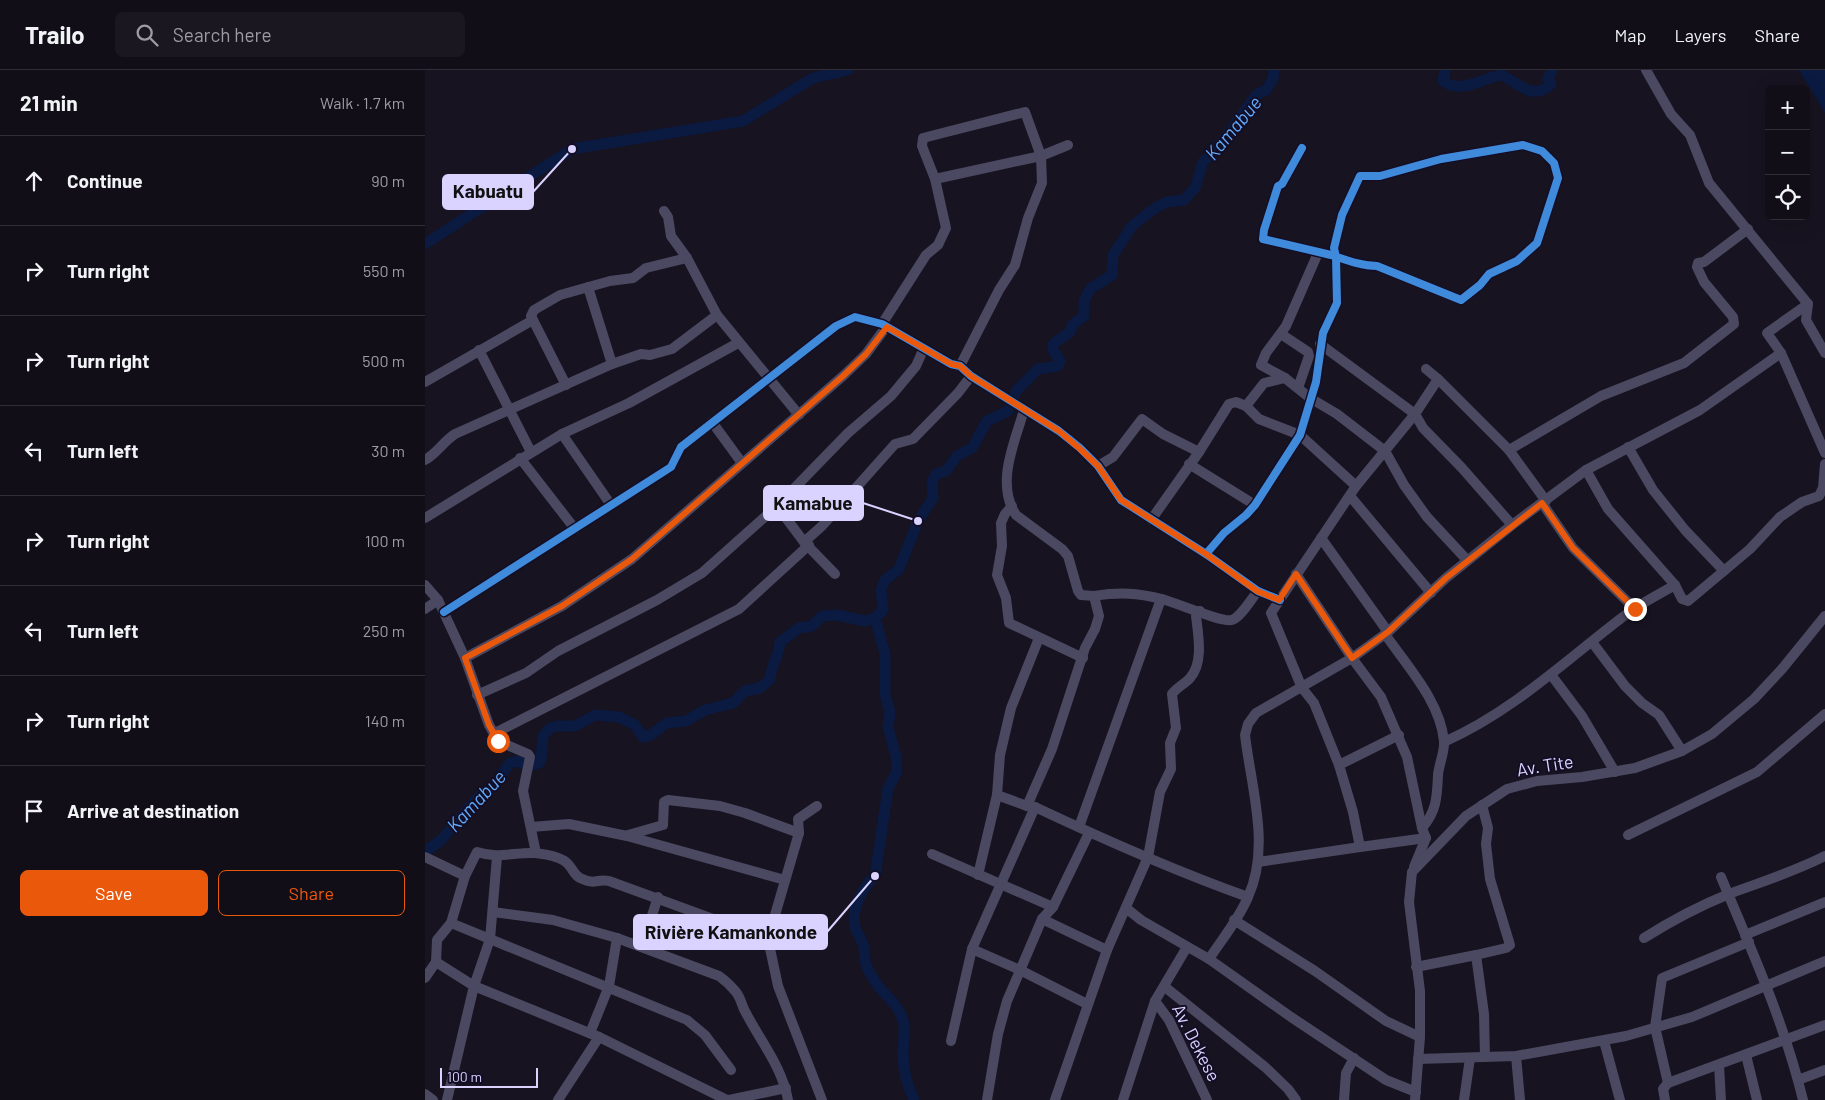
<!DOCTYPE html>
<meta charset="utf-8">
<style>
:root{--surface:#110e18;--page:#1a1721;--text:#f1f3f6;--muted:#9c9ca2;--line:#302e37;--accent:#ea580c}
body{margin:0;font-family:Barlow,sans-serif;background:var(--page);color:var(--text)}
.controls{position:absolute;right:15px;top:15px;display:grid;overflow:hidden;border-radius:8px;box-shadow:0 5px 20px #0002}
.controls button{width:45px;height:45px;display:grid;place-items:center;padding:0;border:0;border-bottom:1px solid var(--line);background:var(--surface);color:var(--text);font:25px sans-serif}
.scale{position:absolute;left:15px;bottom:12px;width:98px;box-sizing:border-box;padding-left:5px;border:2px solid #dad2ff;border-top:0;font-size:14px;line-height:18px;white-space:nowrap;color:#dad2ff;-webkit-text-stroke:4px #140e25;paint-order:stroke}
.stop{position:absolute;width:15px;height:15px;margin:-11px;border:4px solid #ea580c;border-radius:50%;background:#fff}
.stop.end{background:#ea580c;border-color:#fff;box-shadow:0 1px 5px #0008}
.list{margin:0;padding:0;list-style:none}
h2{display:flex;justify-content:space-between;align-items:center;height:65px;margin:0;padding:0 20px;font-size:21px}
h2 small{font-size:16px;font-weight:400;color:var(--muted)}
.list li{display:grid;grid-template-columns:32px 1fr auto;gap:15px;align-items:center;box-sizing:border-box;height:90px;padding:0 20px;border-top:1px solid var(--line)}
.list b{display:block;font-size:19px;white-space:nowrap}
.list em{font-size:16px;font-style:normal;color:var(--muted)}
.actions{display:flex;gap:10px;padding:15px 20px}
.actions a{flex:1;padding:11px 0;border:1px solid var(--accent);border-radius:8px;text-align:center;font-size:18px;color:var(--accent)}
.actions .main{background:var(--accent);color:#fff}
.icon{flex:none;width:28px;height:28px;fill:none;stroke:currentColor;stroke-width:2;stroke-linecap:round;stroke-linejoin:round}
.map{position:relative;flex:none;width:1400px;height:1030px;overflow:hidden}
header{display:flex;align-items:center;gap:30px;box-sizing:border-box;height:70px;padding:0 25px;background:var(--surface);border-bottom:1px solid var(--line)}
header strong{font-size:24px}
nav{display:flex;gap:28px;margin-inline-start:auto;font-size:18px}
.search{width:350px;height:45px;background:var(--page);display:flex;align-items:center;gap:12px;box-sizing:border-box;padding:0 18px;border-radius:8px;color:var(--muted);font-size:19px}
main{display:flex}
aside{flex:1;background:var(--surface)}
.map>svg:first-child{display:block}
</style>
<header>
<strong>Trailo</strong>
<div class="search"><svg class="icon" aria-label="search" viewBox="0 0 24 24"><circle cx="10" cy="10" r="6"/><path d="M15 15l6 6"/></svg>Search here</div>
<nav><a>Map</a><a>Layers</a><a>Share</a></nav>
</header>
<main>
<aside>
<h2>21 min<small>Walk · 1.7 km</small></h2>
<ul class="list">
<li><svg class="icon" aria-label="ahead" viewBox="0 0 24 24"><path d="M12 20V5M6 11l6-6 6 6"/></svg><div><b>Continue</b></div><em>90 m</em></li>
<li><svg class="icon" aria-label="right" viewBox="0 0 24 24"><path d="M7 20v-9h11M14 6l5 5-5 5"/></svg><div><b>Turn right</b></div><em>550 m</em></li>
<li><svg class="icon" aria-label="right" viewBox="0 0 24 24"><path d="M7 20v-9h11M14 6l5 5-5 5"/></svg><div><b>Turn right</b></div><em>500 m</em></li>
<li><svg class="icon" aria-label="left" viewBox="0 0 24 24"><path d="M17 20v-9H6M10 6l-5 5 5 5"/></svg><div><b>Turn left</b></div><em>30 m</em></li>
<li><svg class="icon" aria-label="right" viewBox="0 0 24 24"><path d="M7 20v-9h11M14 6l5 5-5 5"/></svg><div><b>Turn right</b></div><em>100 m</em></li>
<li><svg class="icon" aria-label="left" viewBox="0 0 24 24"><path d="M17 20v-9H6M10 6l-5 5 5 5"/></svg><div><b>Turn left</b></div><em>250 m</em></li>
<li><svg class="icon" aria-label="right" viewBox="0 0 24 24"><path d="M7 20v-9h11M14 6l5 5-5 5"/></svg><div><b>Turn right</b></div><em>140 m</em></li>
<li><svg class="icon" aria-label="arrive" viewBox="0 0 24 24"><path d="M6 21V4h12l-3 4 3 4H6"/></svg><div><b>Arrive at destination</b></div></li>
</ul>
<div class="actions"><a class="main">Save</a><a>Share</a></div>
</aside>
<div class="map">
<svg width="1400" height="1030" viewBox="0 0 1400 1030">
<rect width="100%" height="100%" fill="#171320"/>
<polygon fill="#0a1a40" points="1374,0 1400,0 1400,43"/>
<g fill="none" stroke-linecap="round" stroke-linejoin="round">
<g stroke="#0a1a40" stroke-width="11">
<path d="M 1020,0 L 1018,11 C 1036,25 1059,7 1077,5 C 1094,14 1108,31 1126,14 L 1123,8 L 1127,0"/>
<polyline points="0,174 147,79 318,51 388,8 423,0"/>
<path d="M 450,548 L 460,584 L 460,624 L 465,643 L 463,657 L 471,687 L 472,702 L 463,718 L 450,806 C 437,818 426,839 430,857 C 432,864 438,871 439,878 C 440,896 441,897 451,913 C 458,924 470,931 476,945 C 482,957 478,970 478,982 C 478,1001 482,1014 489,1030"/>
<path d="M 0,782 L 16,770 L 54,726 L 64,721 L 85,693 L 92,691 L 105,696 L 114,693 L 116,689 L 118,666 L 125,658 L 133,656 L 150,656 L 170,645 L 194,647 L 210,655 L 218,667 L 224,666 L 242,653 L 261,651 L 280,640 L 308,633 L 320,621 L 335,618 L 345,609 C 346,595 354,586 355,572 L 374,558 L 387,556 L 397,546 L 412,545 L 440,551 L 450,548 L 458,540 L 456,520 L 460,510 L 474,499 L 493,451 L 508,428 L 507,412 L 511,404 L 521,401 L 532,386 L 547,378 L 562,351 L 583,341 L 591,321 L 613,299 L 633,296 L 635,291 L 628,280 L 628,274 L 645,262 L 648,254 L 659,246 L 659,231 L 665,219 L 687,205 L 688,185 L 707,156 L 730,138 L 742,132 L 759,130 L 770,118 L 778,92 L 802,66 L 831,25 L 841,20 L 848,9 L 849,0"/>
</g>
<g stroke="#4b4861" stroke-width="10">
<polyline points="1221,0 1246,44 1265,65 1284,113 1383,234 1381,250 1400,283"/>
<polyline points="510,109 616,86 643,75"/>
<polyline points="239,141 243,147 246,166 262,188 292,245 374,345"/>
<polyline points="893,183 861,256 841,283 836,295 860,308 885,328 912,344 960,381 979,415 1002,447 1042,490"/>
<polyline points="163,217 187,294"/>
<polyline points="1383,234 1342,263 1356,283 1400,383"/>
<polyline points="457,254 501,185 513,175 521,158 510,109 497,76 498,68 600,42 616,86 617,113 603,148 590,195 574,220 535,296"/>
<polyline points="856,264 883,282 884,286 873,318"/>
<polyline points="895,274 990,344 998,358 1037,398 1087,455"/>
<polyline points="54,280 106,382"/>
<polyline points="1013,309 1084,380 1121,431"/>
<polyline points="0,312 108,250"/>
<polyline points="141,315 108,250 106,246 109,240 135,225 185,211 208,208 221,198 262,188"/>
<polyline points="821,336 834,349 875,365 931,416"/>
<path d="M 599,340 C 590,372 570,413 591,445 L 637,479 L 643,486 L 653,521 L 656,525 L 669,526 L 674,546 L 670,559 L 660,578 L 627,679 L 602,736"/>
<polyline points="287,352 317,393"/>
<polyline points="137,364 186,435"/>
<polyline points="1203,377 1228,420 1260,460 1299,501"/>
<polyline points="1084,380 1176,326 1259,293 1309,254 1308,247 1279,212 1272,197 1273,193 1279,192 1323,159"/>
<polyline points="95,388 150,459"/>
<path d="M 0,390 C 12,383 18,372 30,364 L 187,294 L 216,284 L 225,285 L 247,279 L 292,245"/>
<polyline points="764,394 830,435"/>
<polyline points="673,396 688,387 717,349 738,364 774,382"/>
<polyline points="1161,400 1183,439 1250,515 1257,529 1263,531 1325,479 1355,447 1377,432 1394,426 1398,418 1400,394"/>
<polyline points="925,426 1006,523"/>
<polyline points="1117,433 1148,478 1210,539"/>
<polyline points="352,436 379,472 410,504"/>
<polyline points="587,436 580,444 576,453 577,476 572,505 581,528 584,553 658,588"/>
<polyline points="0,448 137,364 204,333 313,273"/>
<polyline points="726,450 774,382 804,334 811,332 821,336 839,313 860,308"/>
<polyline points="896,468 963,562"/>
<polyline points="379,472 397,456 470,374 488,369 533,323 546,306"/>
<path d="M 781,484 L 799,463 L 821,445 L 830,435 L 875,365 L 891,312 L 898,263 L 912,233 L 911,187 L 909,178 L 917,145 L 935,106 L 955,106 L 1016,89 L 1098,75 L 1117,81 L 1129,93 L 1133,108 L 1112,173 L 1092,191 L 1064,204 L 1055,215 L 1036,230 L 952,196 C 936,196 921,190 906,185 L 838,169 L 839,160 L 853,116 L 857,114 L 877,78"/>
<polyline points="871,504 927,588 956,627 982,687 997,758"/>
<polyline points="0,515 13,530 0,539"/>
<path d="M 669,526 C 695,522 712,523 737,529 C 752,533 797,553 807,550 C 816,547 826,529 833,521"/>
<polyline points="13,530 40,588 64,655 73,671 103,684 105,687 98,721 111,783"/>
<polyline points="19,542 246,397 256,377 411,256 430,247 457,254 526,294 535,296 546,306 634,361 655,378 673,396 696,430 781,484 833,521 855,530"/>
<path d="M 960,564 C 982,596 1015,631 1019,671 C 1020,681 1014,694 1013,705 C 1012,726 1012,741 997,758 L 1001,768 L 989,797"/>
<polyline points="1167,572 1200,616 1217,633 1234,645 1257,681"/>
<polyline points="40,588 137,536 207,489 418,306 441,284 461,257"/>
<polyline points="1127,606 1157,646 1190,702"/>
<polyline points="52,625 101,603 133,581 232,530 277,503 352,436 423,363 466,326 491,296 499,278"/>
<polyline points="70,663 314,539 384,475"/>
<path d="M 1019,672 C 1091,640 1145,586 1207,540 C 1221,531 1236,523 1250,515"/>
<polyline points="914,695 974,665"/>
<path d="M 572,725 L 602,736 L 610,737 C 680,770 750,801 823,827"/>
<polyline points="392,736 373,749 374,763 343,869 353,916 397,1030"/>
<polyline points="106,757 144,754 202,766 360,810"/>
<polyline points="654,757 736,529"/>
<polyline points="203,765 238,755 239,732 243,730 295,736 320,743 374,763"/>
<polyline points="1203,765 1332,702 1400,644"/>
<polyline points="1001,768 935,777 928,742 914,695 889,633 877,618 846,543 931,416 990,344 1013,309 1001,299"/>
<polyline points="507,784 628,837"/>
<path d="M 0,787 L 40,806 L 52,782 C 73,789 90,782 110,783 C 119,784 137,787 143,794 C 148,799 149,805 155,808 C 172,816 171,808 184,811 L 343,869"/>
<polyline points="833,792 935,777"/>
<polyline points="553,805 572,725 575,685 586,638 614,568"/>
<path d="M 1296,807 C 1327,881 1359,952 1378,1030"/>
<polyline points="701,838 716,850 784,889 866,947 961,1010 991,1022"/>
<path d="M 68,842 L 128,850 L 192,868 L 294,906 C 301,911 306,916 311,922 C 316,928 317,937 321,943 C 336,972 357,997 363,1030"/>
<polyline points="617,849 682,880"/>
<polyline points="809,850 890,901 961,951 995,967"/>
<polyline points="26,853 262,950 280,965 306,1000"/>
<polyline points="1320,865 1400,832"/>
<path d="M 1219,868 C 1246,851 1274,836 1304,824 C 1336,812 1369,802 1400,786"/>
<polyline points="217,876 233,827"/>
<polyline points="547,879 595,900 662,934"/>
<polyline points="1051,885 1081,878 1085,875 1065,809 1061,774 1063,758 1057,735"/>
<path d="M 784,889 C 797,869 814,849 823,827 C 846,777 826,717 820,665 L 823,654 L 831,643 L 927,588 L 963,562 L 1021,508 L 1087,455 L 1161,400 L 1275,340 L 1356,283"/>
<polyline points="11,892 49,916 174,967 302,1030"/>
<polyline points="991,897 1051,885 1059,944 1060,987"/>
<polyline points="0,908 11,892 12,870 26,853 40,806"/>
<polyline points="740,917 840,997 863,1019 871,1030"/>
<polyline points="730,931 744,950 782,1030"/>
<polyline points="165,963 184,916 192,868"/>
<polyline points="526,971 547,879 610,737"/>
<polyline points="1179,971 1195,1030"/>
<polyline points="1321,985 1332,1030"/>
<polyline points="1091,986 1095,1030"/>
<polyline points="993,989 1091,986 1201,966 1267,947 1400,891"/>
<polyline points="1294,995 1296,1030"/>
<polyline points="1373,1010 1400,1000"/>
<polyline points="1243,1013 1230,957 1237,908 1324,872"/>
<polyline points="0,1024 8,1030"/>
<polyline points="22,1030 49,916 65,869 72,787"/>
<polyline points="133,1030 174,967"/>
<polyline points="304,1030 361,1018"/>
<polyline points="562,1030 573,964 582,931 617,849 628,837 664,763"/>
<path d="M 630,1030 L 682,880 L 723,787 L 735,722 L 746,699 L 745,673 L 751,658 L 747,624 C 752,617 760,614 765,608 C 779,593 773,564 771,546 L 775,541"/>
<polyline points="698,1030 730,931 762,877"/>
<polyline points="919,1030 921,1003 929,988"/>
<polyline points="990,1030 995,967 995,921 984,832 987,802 1041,746 1082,719 1112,711 1157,707 1210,698 1257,681 1287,664 1329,629 1357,599 1400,546"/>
<polyline points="1039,1030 1045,988"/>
<polyline points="1240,1030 1238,1019 1243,1013 1400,955"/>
</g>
<defs>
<g id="cycleway">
<path d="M 781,484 L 799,463 L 821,445 L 830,435 L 875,365 L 891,312 L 898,263 L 912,233 L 911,187 L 909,178 L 917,145 L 935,106 L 955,106 L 1016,89 L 1098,75 L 1117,81 L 1129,93 L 1133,108 L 1112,173 L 1092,191 L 1064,204 L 1055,215 L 1036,230 L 952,196 C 936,196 921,190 906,185 L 838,169 L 839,160 L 853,116 L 857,114 L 877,78"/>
<polyline points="19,542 246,397 256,377 411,256 430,247 457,254 526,294 535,296 546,306 634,361 655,378 673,396 696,430 781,484 833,521 855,530"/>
</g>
</defs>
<use href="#cycleway" stroke="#140e25" stroke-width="11"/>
<use href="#cycleway" stroke="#408adc" stroke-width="8"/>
</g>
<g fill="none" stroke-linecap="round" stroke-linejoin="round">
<polyline stroke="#ea580c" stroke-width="6" points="73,671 64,655 40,588 137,536 207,489 418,306 441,284 462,257 526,294 535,296 546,306 634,361 654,378 673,396 696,430 781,484 832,521 854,530 871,504 927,588 963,562 1021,508 1117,433 1148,478 1210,539"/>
</g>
<g text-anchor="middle" stroke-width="4" stroke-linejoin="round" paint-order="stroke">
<g font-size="18" fill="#dad2ff" stroke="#140e25">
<text transform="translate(1120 696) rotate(-9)" y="6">Av. Tite</text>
<text transform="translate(771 973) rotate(63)" y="6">Av. Dekese</text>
</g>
<g font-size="19" font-style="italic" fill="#60abff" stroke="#140e25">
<text transform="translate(808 58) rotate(-50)" y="7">Kamabue</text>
<text transform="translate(51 731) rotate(-47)" y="7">Kamabue</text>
</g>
</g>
<path fill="none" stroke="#dad2ff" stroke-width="2" d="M147 79L108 122M493 451L438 433M450 806L402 862"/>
<g fill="#dad2ff" stroke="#140e25" stroke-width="2">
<circle cx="147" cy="79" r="5"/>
<circle cx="493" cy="451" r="5"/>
<circle cx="450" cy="806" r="5"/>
</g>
<g fill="#dad2ff" stroke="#dad2ff" stroke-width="2">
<rect x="18" y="105" width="90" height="34" rx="5"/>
<rect x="339" y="416" width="99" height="34" rx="5"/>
<rect x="209" y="845" width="193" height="34" rx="5"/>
</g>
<g font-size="19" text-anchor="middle" font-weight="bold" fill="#111">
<text x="63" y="128">Kabuatu</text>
<text x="388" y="440">Kamabue</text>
<text x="306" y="869">Rivière Kamankonde</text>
</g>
</svg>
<div class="controls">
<button>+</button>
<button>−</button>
<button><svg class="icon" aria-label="locate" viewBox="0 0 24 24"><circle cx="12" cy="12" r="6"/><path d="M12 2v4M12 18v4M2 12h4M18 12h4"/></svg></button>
</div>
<div class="scale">100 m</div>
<div class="stop" style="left:73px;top:671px"></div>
<div class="stop end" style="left:1210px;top:539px"></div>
</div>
</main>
